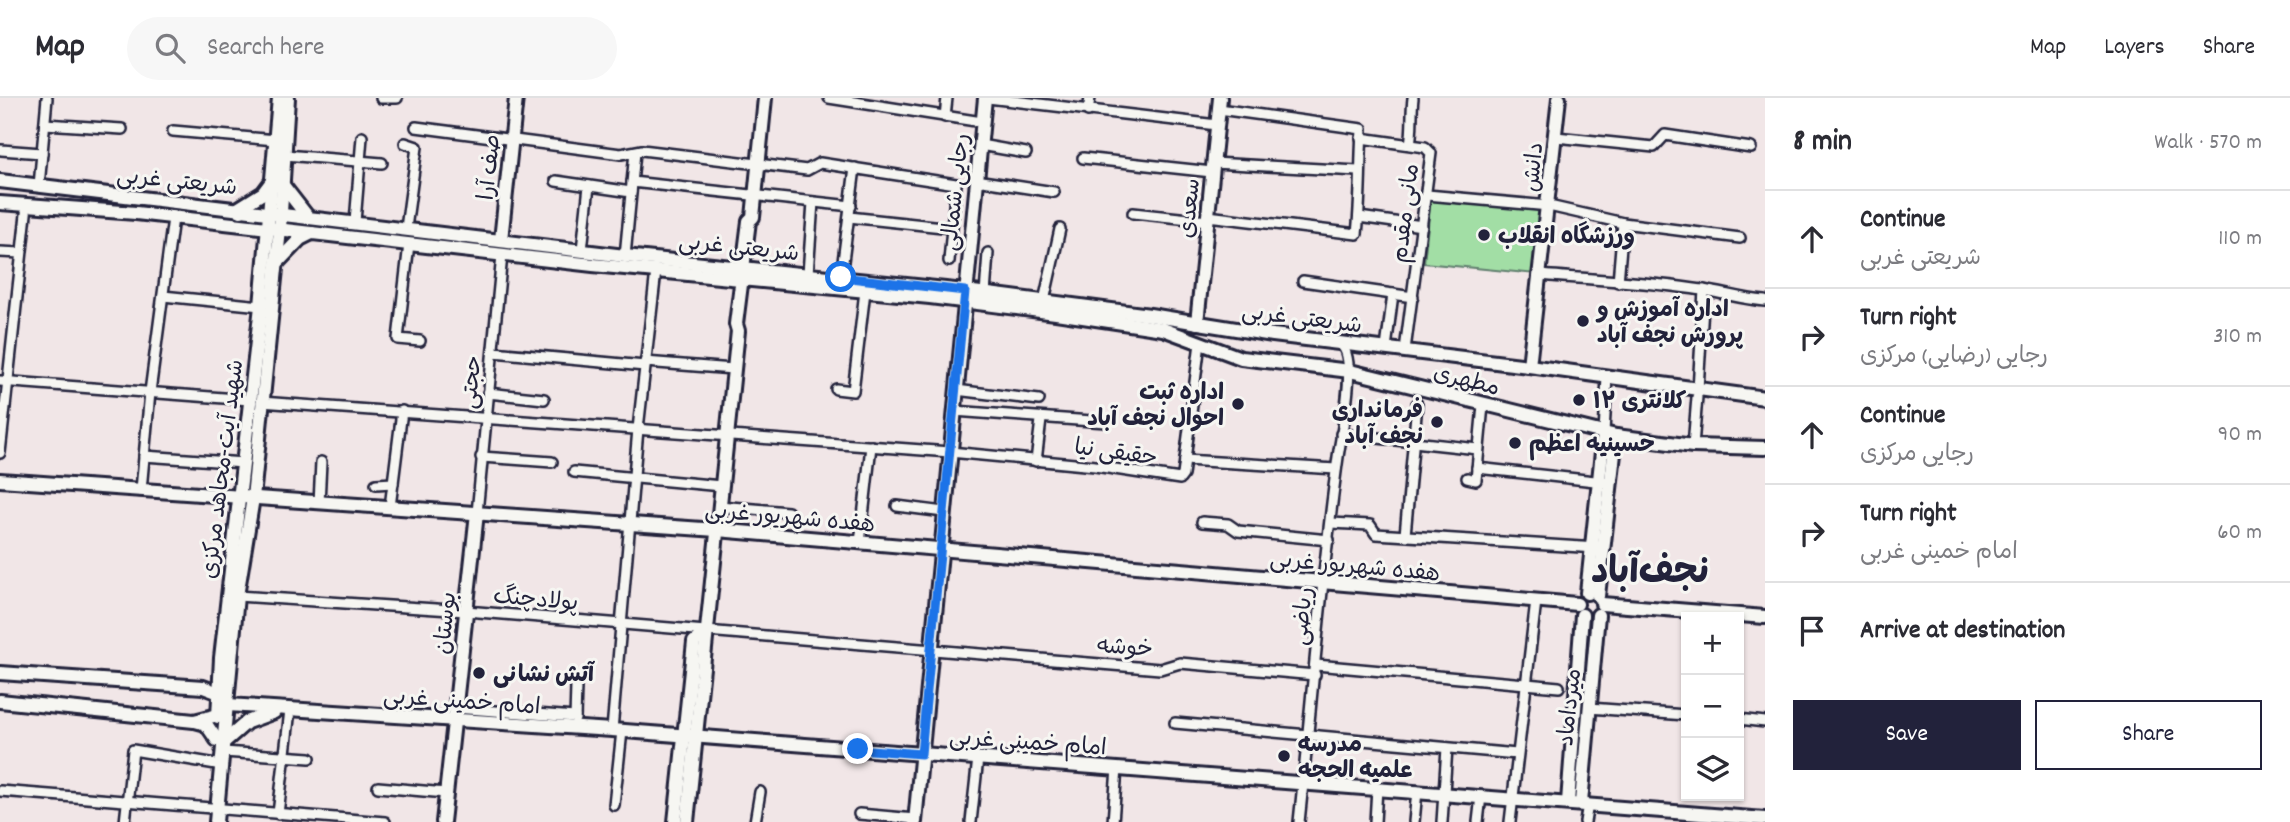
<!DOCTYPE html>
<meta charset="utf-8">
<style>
:root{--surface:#fff;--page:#f7f7f7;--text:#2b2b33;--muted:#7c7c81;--line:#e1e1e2;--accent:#22223b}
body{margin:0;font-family:Dekko,"Playpen Sans Arabic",sans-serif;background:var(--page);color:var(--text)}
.controls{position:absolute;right:21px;bottom:21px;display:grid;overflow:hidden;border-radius:0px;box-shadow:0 2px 5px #0004}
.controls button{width:63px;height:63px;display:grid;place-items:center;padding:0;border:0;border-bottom:2px solid var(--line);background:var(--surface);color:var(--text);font:35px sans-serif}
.stop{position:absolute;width:21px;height:21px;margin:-16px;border:5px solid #1a73e8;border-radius:50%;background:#fff}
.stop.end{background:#1a73e8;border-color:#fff;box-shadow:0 2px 7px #0008}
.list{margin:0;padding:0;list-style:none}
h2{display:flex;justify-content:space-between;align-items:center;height:91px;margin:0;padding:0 28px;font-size:30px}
h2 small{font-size:23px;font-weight:400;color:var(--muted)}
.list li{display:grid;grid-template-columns:46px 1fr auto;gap:21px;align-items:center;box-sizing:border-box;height:98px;padding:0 28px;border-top:2px solid var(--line)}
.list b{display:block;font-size:26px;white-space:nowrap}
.list p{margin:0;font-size:23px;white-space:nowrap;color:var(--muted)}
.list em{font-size:23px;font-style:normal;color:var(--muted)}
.actions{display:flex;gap:14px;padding:21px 28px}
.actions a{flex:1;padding:16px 0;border:2px solid var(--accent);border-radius:0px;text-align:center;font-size:24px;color:var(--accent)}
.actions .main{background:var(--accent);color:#fff}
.icon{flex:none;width:38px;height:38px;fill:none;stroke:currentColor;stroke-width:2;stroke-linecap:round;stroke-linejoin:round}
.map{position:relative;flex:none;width:1765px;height:724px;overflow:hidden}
header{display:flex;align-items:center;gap:42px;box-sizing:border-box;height:98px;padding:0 35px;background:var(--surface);border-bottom:2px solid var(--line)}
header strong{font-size:33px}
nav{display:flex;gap:38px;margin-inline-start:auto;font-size:24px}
.search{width:490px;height:63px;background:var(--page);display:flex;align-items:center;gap:18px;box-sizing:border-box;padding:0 24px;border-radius:38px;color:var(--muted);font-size:26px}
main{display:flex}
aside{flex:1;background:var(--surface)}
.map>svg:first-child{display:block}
</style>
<header>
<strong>Map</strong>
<div class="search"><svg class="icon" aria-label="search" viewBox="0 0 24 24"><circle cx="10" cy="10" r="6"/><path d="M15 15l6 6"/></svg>Search here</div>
<nav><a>Map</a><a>Layers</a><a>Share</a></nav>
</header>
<main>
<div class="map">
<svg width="1765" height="724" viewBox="0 0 1765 724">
<rect width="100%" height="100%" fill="#f1e6e7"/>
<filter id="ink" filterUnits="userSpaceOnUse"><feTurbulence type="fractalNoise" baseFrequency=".0143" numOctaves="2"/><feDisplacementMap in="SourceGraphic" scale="14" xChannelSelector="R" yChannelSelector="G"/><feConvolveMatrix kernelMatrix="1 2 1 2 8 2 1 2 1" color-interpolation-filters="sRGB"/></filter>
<g filter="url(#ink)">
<polygon fill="#a2dea5" stroke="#628070" stroke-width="2" points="1431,100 1544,110 1536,176 1424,165"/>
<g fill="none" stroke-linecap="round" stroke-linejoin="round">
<defs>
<g id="street">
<polyline points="381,0 397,0"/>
<polyline points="829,0 982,24"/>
<polyline points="988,0 1217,27"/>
<polyline points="1088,13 1090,0"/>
<polyline points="945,19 947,0"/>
<polyline points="45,26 122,31"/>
<polyline points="416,29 621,56 642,52 807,72 820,65 956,86 949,163"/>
<polyline points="173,33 276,42"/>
<polyline points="1556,39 1654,49 1665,37 1751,50"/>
<polyline points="1361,40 1425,49 1431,55 1405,252"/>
<polyline points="405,45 417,49 406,130"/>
<path d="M 1410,46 C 1413,30 1411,16 1413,0"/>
<polyline points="980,47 1026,55"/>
<polyline points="1,52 42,55"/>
<polyline points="285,57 382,65"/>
<polyline points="1083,60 1212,74"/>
<polyline points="1213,65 1358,73"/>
<polyline points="976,82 1054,94"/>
<polyline points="556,83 631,94"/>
<polyline points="632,84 851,108"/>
<polyline points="39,88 47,0"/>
<polyline points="1427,97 1549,108 1623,125 1740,140"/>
<polyline points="1133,115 1208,123"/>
<path d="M 1208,118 L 1357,136 C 1361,100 1360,67 1362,31 L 1219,11"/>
<polyline points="849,119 952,130"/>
<polyline points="1359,119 1422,128"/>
<polyline points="355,124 362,39"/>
<polyline points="409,146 398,241 420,243"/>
<polyline points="582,152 589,88"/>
<polyline points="0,154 21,155"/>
<polyline points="625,158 635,54"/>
<polyline points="808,176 813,104"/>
<path d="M 1541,177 C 1594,182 1649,183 1702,192 C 1724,195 1741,201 1765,203"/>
<polyline points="841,179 855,70"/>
<polyline points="1303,183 1413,199"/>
<polyline points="1618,184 1623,125"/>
<polyline points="985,196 988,155"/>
<polyline points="163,198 261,208"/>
<polyline points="1044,203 1060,131"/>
<polyline points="1386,250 1393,196"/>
<polyline points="493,254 645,268"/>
<polyline points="645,264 733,271"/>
<polyline points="0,283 250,302"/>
<polyline points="836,291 853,293 865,193"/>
<polyline points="1698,291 1704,192"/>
<polyline points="956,292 1039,302"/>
<polyline points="488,295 544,301"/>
<polyline points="261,304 950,354 1095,368 1180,381 1183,377 1200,245"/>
<polyline points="954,313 1106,324"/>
<polyline points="1604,335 1607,279"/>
<polyline points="1341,336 1478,351"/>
<polyline points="1693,348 1697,299"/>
<polyline points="0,355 27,107"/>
<polyline points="144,358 244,365"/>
<polyline points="481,359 552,364"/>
<polyline points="1185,362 1336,371"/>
<polyline points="1036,363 1041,322"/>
<polyline points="1477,370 1604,384"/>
<polyline points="574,374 721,388"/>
<polyline points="1467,380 1476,382 1483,307"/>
<polyline points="376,386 393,385"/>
<polyline points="141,392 150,294 173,120"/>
<polyline points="319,405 321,364"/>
<polyline points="719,408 788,414"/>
<polyline points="897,408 944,414"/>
<polyline points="390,409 402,313"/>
<polyline points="477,415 502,157"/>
<polyline points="1202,424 1228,426 1238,433 1329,442"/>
<polyline points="1331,425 1370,427 1376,436 1597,450"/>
<polyline points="1405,437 1417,306"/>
<polyline points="860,445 871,348"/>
<polyline points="237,498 466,513 1160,571 1180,565 1315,577"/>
<polyline points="1316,567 1559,589"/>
<polyline points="455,610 575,619"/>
<polyline points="1589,610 1686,617"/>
<polyline points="575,621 576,588"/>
<polyline points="1739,621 1765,624"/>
<polyline points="1175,625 1517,656"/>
<polyline points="612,632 638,331 656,173"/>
<polyline points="223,654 310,660"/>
<polyline points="378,689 446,695"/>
<polyline points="0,693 385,724"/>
<polyline points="614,707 622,633"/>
<polyline points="278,716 290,612"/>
<polyline points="859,716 915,721"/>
<polyline points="125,724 133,652 222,667"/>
<polyline points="755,724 760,694"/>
<polyline points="971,724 978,660"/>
<polyline points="1113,724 1117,670"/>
<path d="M 1299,724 C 1312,602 1321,480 1338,359 C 1341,336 1359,259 1340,246"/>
<polyline points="1375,724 1377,690"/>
<polyline points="1414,724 1417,693"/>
<polyline points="1442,724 1447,650"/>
<polyline points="1478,724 1481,698"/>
<polyline points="1510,724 1536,503"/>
<polyline points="1585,724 1588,706"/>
</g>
<g id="secondary">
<polyline points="0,83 625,158 965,193 1150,217 1273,237 1529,268 1765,300"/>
<polyline points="282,86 307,118"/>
<polyline points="0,105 136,115 593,167 930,199 1056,215 1163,231 1241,260 1350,273 1616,338 1693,348 1765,350"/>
<polyline points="241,113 239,110 263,95 272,83"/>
<polyline points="501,142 516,0"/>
<polyline points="276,166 300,141 312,135"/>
<polyline points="1197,225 1220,0"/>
<polyline points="1529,268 1559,0"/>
<polyline points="0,382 717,432 1577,506"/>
<polyline points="1587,495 1604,335"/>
<polyline points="1598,498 1616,338"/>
<polyline points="1602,506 1765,519"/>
<polyline points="0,575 203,589 219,595 223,601"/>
<polyline points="0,603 194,623 218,617 228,607 612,632 1765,721"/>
<polyline points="218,619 221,560 261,208 279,0"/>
<polyline points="195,623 206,626 217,642"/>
<polyline points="224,644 247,624 274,614"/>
<polyline points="1568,704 1582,517"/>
<polyline points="1581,705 1598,517"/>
<polyline points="216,724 237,498 253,400 280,131 288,0"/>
<polyline points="443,724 477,415"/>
<polyline points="675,724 694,544 705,535"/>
<polyline points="687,724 738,233 736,226 749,123 753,119 765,0"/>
<polyline points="915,724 985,0"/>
</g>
</defs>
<use href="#street" stroke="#22223b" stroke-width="14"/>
<use href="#secondary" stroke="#22223b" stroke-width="18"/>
<use href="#street" stroke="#f6f6f2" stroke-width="9"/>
<use href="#secondary" stroke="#f6f6f2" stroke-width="12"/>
</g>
</g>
<g fill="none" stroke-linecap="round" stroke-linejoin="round" filter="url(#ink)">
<polyline stroke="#1a73e8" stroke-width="9" points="841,179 965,193 921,656 858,651"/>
</g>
<g fill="#22223b" stroke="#f6f6f2" stroke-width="2.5">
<circle cx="1484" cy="137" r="7"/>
<circle cx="1583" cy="223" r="7"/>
<circle cx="1579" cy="302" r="7"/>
<circle cx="1238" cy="306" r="7"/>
<circle cx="1437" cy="324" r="7"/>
<circle cx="1515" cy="345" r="7"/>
<circle cx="479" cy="575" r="7"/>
<circle cx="1284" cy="658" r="7"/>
</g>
<g text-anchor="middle" stroke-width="6" stroke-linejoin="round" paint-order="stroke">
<g font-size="23" fill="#22223b" stroke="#f6f6f2">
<text transform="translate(488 69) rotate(-84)" y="8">صف آرا</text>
<text transform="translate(1532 69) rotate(-85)" y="8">دانش</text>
<text transform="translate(177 82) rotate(6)" y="8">شریعتی غربی</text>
<text transform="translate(954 94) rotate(-84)" y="8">رجایی شمالی</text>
<text transform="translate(1188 110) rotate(-84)" y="8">سعدی</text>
<text transform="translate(1404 115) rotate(-83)" y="8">مانی مقدم</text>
<text transform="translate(739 148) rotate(6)" y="8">شریعتی غربی</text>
<text transform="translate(1302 219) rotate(7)" y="8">شریعتی غربی</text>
<text transform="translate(1467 281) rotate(14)" y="8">مطهری</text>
<text transform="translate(470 284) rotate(-84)" y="8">حجتی</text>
<text transform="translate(1116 353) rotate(8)" y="8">حقیقی نیا</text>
<text transform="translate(221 371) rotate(-83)" y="8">شهید آیت-مجاهد مرکزی</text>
<text transform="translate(790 418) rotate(5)" y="8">هفده شهریور غربی</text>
<text transform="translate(1355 467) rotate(5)" y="8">هفده شهریور غربی</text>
<text transform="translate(536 500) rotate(5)" y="8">پولادچنگ</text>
<text transform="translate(1301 518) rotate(-84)" y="8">ریاضی</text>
<text transform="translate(444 525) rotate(-84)" y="8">بوستان</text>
<text transform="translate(1125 548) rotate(4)" y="8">خوشه</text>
<text transform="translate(462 602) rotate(4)" y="8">امام خمینی غربی</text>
<text transform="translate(1568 609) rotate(-84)" y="8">میرداماد</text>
<text transform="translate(1028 643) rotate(4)" y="8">امام خمینی غربی</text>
</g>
<g font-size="23" font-weight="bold" fill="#22223b" stroke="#f6f6f2" text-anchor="start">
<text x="1498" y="145">ورزشگاه انقلاب</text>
<text x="1597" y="218">اداره آموزش و<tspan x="1597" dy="26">پرورش نجف آباد</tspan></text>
<text x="1224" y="301" text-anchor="end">اداره ثبت<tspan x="1224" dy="26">احوال نجف آباد</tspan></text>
<text x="1593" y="310">کلانتری ۱۲</text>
<text x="1423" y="319" text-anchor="end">فرمانداری<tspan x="1423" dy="26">نجف آباد</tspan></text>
<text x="1529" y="353">حسینیه اعظم</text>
<text x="493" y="583">آتش نشانی</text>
<text x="1298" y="653">مدرسه<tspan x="1298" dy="26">علمیه الحجه</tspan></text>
</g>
<g font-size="37" font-weight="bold" fill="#22223b" stroke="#f6f6f2">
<text x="1650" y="484">نجف‌آباد</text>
</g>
</g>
</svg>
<div class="controls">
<button>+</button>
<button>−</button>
<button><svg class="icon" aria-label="layers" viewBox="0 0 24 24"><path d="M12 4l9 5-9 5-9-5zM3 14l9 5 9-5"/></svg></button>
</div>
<div class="stop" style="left:841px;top:179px"></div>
<div class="stop end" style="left:858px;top:651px"></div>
</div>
<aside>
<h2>8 min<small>Walk · 570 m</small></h2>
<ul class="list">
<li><svg class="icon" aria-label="ahead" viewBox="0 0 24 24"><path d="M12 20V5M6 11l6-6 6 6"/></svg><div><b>Continue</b><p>شریعتی غربی</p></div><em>110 m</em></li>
<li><svg class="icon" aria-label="right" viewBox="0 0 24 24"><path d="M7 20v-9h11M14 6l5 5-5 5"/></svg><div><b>Turn right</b><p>رجایی (رضایی) مرکزی</p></div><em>310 m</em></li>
<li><svg class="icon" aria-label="ahead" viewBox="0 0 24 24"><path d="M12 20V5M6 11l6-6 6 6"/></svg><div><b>Continue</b><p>رجایی مرکزی</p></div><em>90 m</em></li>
<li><svg class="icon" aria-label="right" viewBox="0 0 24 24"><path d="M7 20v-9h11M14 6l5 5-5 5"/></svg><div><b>Turn right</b><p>امام خمینی غربی</p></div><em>60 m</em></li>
<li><svg class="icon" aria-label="arrive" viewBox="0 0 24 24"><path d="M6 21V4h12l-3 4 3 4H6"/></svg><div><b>Arrive at destination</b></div></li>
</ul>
<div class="actions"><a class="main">Save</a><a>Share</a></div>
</aside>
</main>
